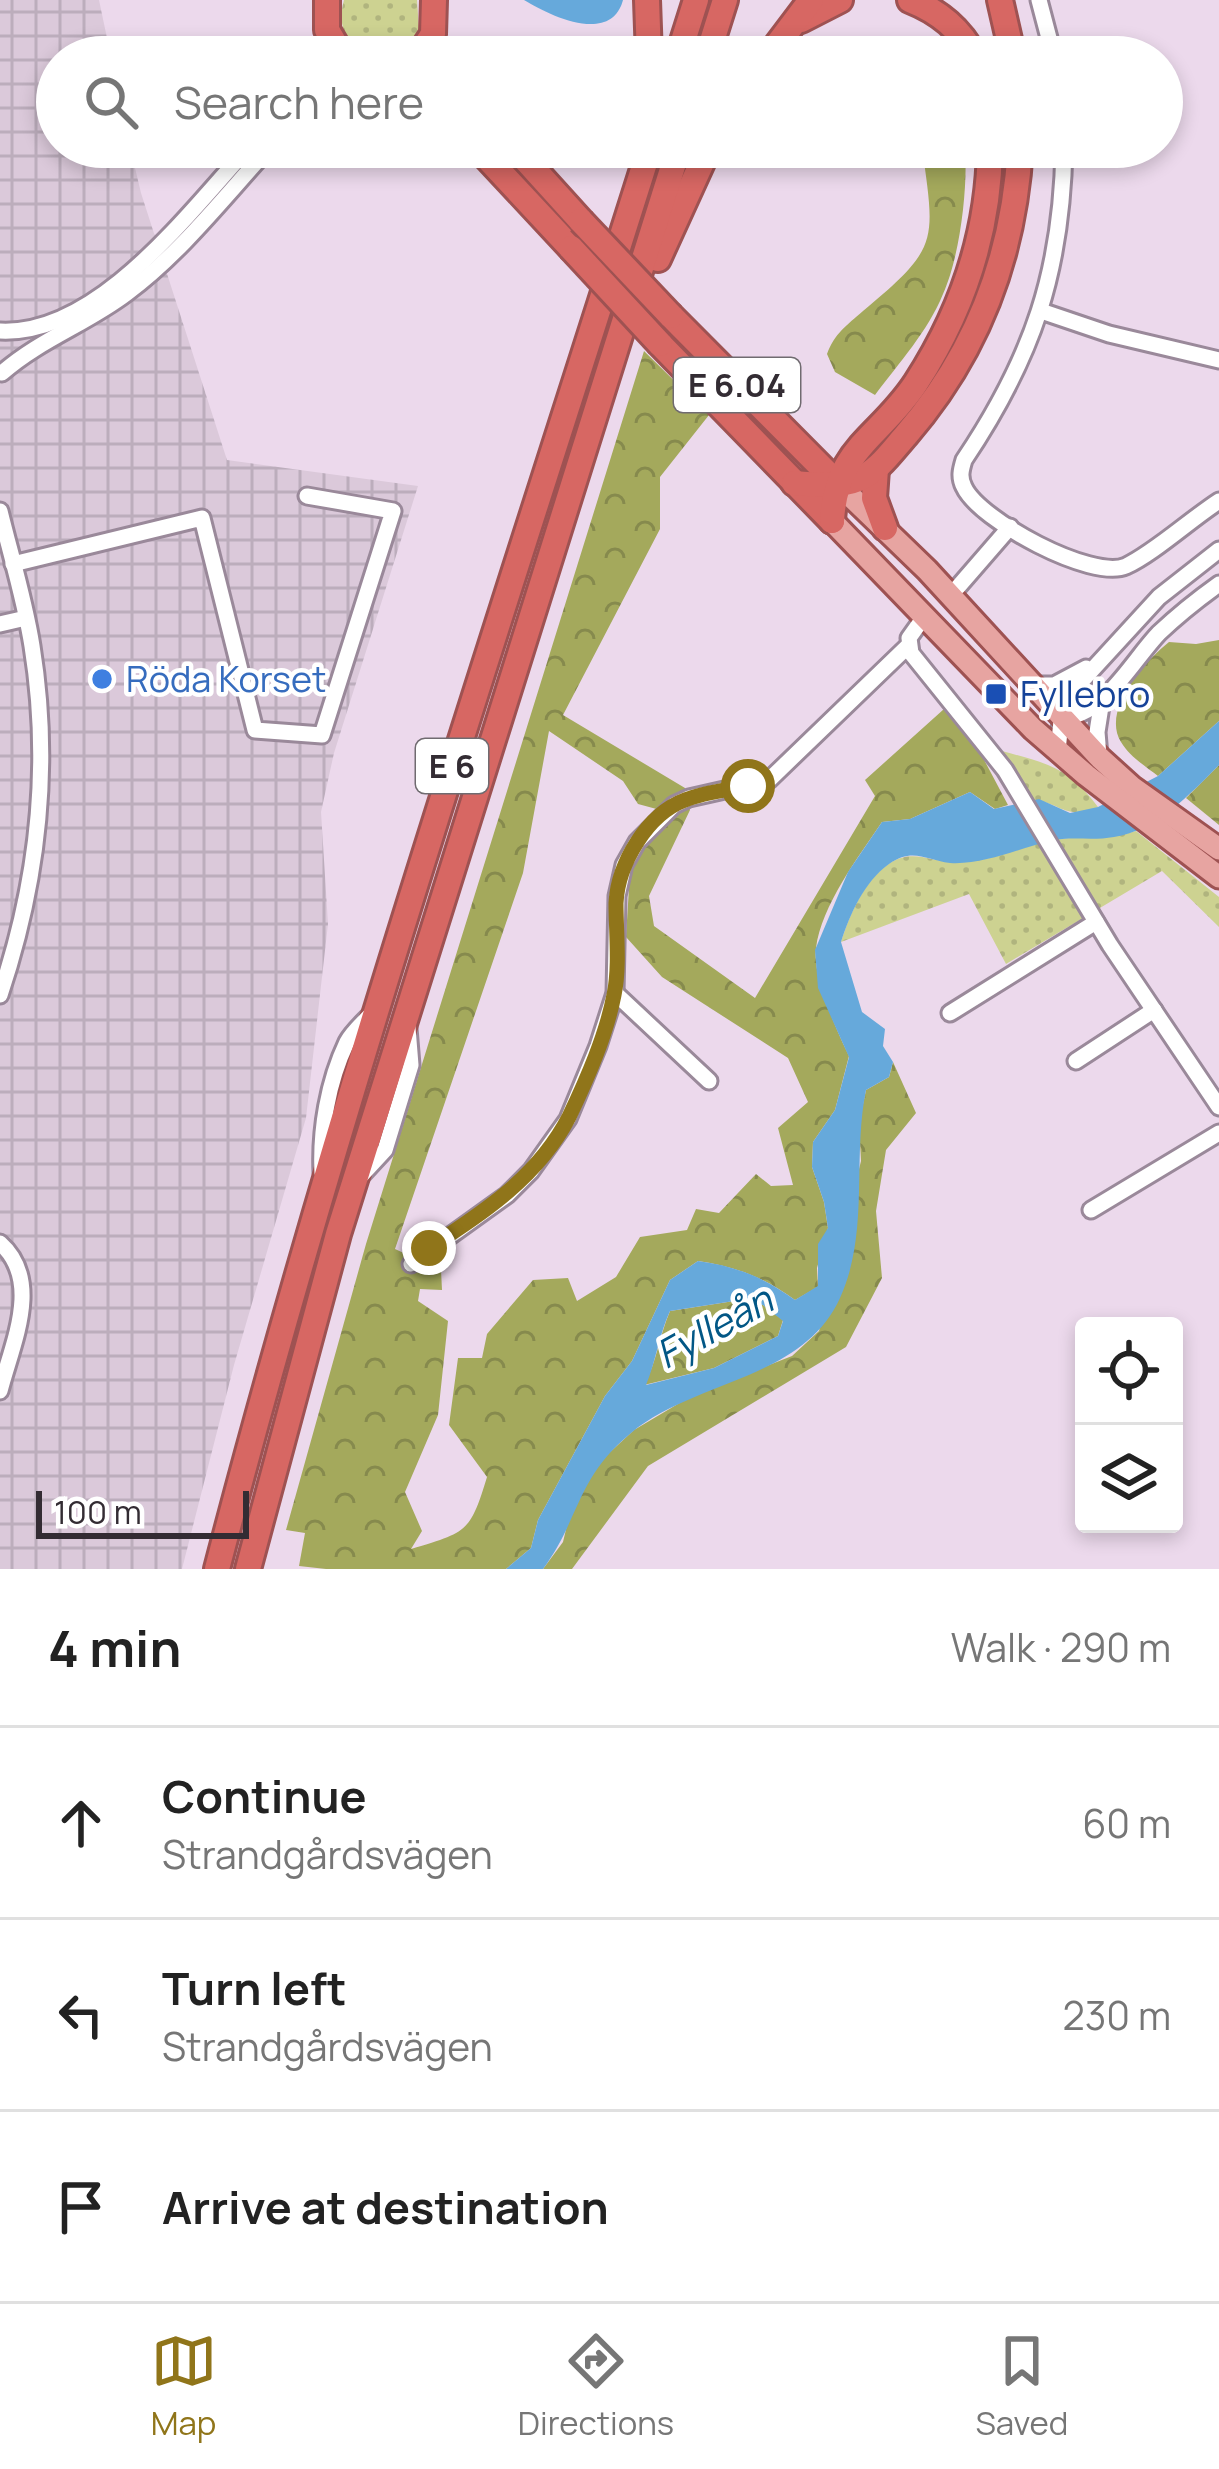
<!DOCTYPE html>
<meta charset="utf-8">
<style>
:root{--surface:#fff;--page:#f6f6f6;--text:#222;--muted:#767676;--line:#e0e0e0;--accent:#90751a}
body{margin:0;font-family:Manrope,sans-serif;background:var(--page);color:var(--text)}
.controls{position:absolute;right:36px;bottom:36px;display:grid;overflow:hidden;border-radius:12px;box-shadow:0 6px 18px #0003}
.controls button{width:108px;height:108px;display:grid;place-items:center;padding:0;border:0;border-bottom:3px solid var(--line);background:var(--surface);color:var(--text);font:60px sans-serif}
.scale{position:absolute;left:36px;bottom:30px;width:213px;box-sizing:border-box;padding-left:12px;border:6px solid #332c33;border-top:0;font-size:33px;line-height:42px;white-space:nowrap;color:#332c33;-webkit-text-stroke:9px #fff;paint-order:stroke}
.stop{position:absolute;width:36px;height:36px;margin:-27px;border:9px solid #90751a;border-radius:50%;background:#fff}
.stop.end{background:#90751a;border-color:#fff;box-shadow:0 3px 12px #0008}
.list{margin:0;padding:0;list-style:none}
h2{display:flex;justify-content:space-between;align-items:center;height:156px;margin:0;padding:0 48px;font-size:51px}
h2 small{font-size:39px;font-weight:400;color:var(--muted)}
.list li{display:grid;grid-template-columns:78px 1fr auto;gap:36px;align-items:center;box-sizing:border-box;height:192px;padding:0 48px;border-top:3px solid var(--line)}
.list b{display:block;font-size:45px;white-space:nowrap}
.list p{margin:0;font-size:39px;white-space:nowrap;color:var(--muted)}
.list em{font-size:39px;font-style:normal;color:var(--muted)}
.icon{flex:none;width:66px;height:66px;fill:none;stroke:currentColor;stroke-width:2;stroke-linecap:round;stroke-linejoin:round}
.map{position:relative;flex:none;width:1219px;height:1569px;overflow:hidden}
.search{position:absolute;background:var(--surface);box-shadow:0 6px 18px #0003;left:36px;right:36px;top:36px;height:132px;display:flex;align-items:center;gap:30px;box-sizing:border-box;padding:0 42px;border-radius:66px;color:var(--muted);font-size:45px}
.sheet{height:732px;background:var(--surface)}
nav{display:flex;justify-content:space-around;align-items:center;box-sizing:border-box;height:168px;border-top:3px solid var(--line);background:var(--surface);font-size:33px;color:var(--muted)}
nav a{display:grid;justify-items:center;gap:6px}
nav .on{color:var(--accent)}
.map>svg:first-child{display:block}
</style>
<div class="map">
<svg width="1219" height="1569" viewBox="0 0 1219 1569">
<defs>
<pattern id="industrial-grid" width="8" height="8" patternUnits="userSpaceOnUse" patternTransform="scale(3)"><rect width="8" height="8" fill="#dbc9da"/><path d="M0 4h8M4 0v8" fill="none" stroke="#bcadbc"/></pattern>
<pattern id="green-dots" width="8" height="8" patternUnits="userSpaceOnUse" patternTransform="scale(3)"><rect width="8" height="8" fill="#cdd291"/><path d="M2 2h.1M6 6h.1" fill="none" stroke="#b0b47e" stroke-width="1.8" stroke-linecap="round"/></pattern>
<pattern id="forest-crowns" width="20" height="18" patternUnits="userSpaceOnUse" patternTransform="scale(3)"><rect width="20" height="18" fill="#a4a95c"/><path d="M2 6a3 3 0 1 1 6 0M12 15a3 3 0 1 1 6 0" fill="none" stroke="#868a4d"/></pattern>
</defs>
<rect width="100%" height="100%" fill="#ecd9ec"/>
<polygon fill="url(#industrial-grid)" points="0,0 99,0 111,57 57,57 57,147 130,147 141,193 227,460 418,486 334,753 321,812 328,924 306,1118 234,1365 182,1569 0,1569"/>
<g fill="url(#green-dots)">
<path d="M 344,0 L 417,0 L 419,30 C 393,80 328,53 344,0 Z"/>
<path d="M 1002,751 C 1049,764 1068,767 1098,807 C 1065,821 1060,802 1033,800 Z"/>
<path d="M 1136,831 L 1219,897 L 1219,927 L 1162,871 L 1006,964 L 969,894 L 841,942 C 850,914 864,880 890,863 C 913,849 929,861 952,862 C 987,864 1020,846 1053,840 C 1081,835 1108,840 1136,831 Z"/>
</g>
<g fill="url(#forest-crowns)" fill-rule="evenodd">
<path d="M 922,147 L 965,147 C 968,188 960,256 943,294 C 928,331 899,363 875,395 L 835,372 L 827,354 C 835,333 846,326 863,311 C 940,247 935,242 922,147 Z"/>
<path d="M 644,351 L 709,415 L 660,477 L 660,529 L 563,715 L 685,788 L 690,810 L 649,896 L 654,926 L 755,998 L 875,796 L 865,780 L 944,709 L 981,754 L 1008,805 L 995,809 L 970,792 L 910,819 L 882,822 C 859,856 821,906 816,948 C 812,976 837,1031 849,1056 L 835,1110 L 813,1142 L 812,1167 L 824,1202 L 828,1228 L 817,1268 L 818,1287 L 795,1300 C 765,1278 735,1266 698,1261 L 670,1280 L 632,1361 L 605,1396 L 538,1520 L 531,1548 L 506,1569 L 326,1569 L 299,1566 L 305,1533 L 286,1530 L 366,1244 ZM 549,731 L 623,781 L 638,804 L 675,814 L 644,842 L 630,871 L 626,937 L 662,977 L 788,1058 L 808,1102 L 778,1128 L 793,1185 L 771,1186 L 756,1174 L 719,1213 L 696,1209 L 687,1230 L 640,1237 L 616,1277 L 577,1301 L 568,1278 L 533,1280 L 487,1334 L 482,1358 L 458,1358 L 449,1425 L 487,1477 C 470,1533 467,1532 411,1549 L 422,1531 L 405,1492 L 438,1415 L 448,1321 L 418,1301 L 420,1289 L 442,1290 L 441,1270 L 395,1249 L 523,873 Z"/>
<path d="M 1219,640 L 1219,721 L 1158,776 C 1145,766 1129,756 1121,742 C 1101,710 1145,661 1169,642 L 1196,644 Z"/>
<polygon points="1219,765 1219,825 1186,798"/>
<polygon points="893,1062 916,1113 886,1150 876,1211 882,1278 846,1347 648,1466 572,1569 543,1569 563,1542 569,1517 595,1466 634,1430 693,1395 792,1356 819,1331 861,1161 859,1123 866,1090 889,1077"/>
<path d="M 734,1301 L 763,1305 L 783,1320 L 778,1336 L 714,1368 L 644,1385 C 657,1362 659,1336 670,1311 Z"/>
</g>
<g fill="#66a9db" fill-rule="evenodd">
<path d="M 524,0 L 623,0 C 611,45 550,16 524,0 Z"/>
<path d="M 1219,721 L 1219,765 C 1190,794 1156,831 1114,837 C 1093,841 1070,836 1049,841 C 1018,849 983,865 950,863 C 926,860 913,847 889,864 C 864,882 850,914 841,942 L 862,1012 L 885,1029 L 883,1046 L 893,1062 L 889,1077 L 866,1090 C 852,1158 870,1232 840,1298 C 803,1380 695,1380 631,1433 C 576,1478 580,1519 543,1569 L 506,1569 L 531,1548 L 538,1520 L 605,1396 L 632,1361 L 670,1280 L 698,1261 C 735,1266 764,1277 795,1300 L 818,1286 L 818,1244 L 828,1228 L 824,1202 L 812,1167 L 813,1142 L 835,1110 L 849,1057 L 818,988 L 815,950 L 848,872 L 882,822 L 910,819 L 970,792 L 994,809 L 1039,799 L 1070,813 L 1098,807 L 1158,776 ZM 734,1301 L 763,1305 L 783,1321 L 778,1336 L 714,1368 L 646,1385 C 656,1361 659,1335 670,1311 Z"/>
</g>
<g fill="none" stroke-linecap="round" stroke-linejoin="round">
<defs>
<g id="minor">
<polyline points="1039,0 1054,57"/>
<polyline points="318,57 327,30"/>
<path d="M 1064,147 C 1062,271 1033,357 964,460 C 961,470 959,477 964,487 C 979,520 1092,581 1126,566 C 1154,553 1191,519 1219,501"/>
<polyline points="1041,311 1109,334 1219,360"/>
<path d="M 0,331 C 98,336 189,212 249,147"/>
<path d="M 2,373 C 39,340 88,323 127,293 C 181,253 225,196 270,147"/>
<path d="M 0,511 C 11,556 25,601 32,646 C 51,764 38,882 0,995"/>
<polyline points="13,564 202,518 255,730 322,735 393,511 307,496"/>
<polyline points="958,587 1010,527"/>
<polyline points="0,624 26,618"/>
<polyline points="919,624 909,638 911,653 1005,770 1110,945 1219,1107"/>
<polyline points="1032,685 1054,685 1086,668"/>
<path d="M 1060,718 C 1103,718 1132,661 1159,633 C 1178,615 1198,599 1219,584"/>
<polyline points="1058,751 1062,711 1070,694 1159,597 1219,550"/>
<polyline points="1099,756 1097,732 1102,700"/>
<polyline points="615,993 709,1081"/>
<polyline points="950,1013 1096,922"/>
<polyline points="1076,1061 1154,1010"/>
<path d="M 322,1173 C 320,1130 328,1082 347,1042 C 353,1031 364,1022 372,1013"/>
<polyline points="361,1176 385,1150 411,1065 408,1028"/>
<polyline points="1091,1210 1219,1133"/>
<path d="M 0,1243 C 43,1281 12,1344 0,1391"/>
<polyline points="411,1264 507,1195 531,1171 568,1119 598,1046 615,993 617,896 624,865 637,842 674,805 689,798 769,780 909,645"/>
</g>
<g id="major">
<polyline points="837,483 927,570 1100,758 1132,787 1219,849"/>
<polyline points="832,521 1033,729 1086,775 1219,877"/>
</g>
<g id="highway">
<polyline points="327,0 327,30 343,57"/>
<polyline points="647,0 649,57"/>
<path d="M 910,0 C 940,12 960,29 975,57"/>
<polyline points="1000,0 1013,57"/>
<polyline points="801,20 840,0"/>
<polyline points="418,57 433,34 434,0"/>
<polyline points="678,57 696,0"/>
<polyline points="707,57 725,0"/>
<polyline points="768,57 811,0"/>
<polyline points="477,147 571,248"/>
<polyline points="514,147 581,221"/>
<polyline points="658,259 709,147"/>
<polyline points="671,316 837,483"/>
<polyline points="660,344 832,521"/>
<polyline points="876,469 874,498 885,528"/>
<path d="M 794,483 C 815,485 840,487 859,479 C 879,470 891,452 906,435 C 977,353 1014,255 1020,147"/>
<path d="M 832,521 C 836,447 879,439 916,383 C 962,312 989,232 990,147"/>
<path d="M 217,1569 C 342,1089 501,620 650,147"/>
<polyline points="248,1569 338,1234 679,147"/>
</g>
</defs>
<use href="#minor" stroke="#9a899a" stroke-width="21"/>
<use href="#major" stroke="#9e5252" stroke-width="27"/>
<use href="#highway" stroke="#9e5252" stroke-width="30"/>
<use href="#minor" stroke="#fff" stroke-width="15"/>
<use href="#major" stroke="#e7a4a1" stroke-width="21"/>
<use href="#highway" stroke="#d76763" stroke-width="24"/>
<defs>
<g id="highway-bridge">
<polyline points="581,221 671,316"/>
<polyline points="571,248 660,344"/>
</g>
</defs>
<use href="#highway-bridge" stroke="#9e5252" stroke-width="30" stroke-linecap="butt"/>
<use href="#highway-bridge" stroke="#d76763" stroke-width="24"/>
</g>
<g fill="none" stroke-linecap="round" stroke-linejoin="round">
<path stroke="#90751a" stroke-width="15" d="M 429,1248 C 484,1212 538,1177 569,1117 C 587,1079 606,1036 614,995 C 620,966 616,933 616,903 C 618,864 647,814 685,800 C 704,792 728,790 748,786"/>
</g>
<circle fill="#3f7fe0" stroke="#fff" stroke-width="4.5" cx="102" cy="679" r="12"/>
<rect fill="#1a4fb4" stroke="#fff" stroke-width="4.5" x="984" y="682" width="24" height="24" rx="6"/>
<g text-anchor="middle" stroke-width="9" stroke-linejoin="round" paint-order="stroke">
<g fill="#fff" stroke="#706b70" stroke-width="3">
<rect x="674" y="358" width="126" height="54" rx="9"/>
<rect x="416" y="739" width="72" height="54" rx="9"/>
</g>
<g font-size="33" font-weight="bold" fill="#332c33">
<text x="737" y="397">E 6.04</text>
<text x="452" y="778">E 6</text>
</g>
<g font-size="36" fill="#366cbe" stroke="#fff" text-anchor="start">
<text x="126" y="692">Röda Korset</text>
</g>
<g font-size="36" fill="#164399" stroke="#fff" text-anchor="start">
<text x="1020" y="707">Fyllebro</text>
</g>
<g font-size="39" font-style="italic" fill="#025786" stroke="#fff">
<text transform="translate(714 1327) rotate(-29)" y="14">Fylleån</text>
</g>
</g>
</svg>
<div class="controls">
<button><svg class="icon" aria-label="locate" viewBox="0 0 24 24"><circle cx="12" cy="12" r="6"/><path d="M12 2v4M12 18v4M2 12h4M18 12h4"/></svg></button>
<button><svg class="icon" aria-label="layers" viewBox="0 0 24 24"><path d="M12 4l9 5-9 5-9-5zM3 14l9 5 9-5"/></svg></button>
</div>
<div class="scale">100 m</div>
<div class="stop" style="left:748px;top:786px"></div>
<div class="stop end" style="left:429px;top:1248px"></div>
<div class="search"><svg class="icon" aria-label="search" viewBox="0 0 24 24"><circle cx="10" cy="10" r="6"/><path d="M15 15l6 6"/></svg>Search here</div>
</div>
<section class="sheet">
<h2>4 min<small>Walk · 290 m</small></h2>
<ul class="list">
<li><svg class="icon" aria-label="ahead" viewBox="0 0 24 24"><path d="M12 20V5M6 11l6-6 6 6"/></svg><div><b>Continue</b><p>Strandgårdsvägen</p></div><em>60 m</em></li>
<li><svg class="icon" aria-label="left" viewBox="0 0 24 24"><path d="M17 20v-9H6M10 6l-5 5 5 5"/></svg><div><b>Turn left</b><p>Strandgårdsvägen</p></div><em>230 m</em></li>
<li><svg class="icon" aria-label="arrive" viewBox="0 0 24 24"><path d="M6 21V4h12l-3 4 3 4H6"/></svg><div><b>Arrive at destination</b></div></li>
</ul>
</section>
<nav>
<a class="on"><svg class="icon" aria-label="map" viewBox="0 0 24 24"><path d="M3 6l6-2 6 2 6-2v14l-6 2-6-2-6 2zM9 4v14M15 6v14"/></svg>Map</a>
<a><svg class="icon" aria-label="directions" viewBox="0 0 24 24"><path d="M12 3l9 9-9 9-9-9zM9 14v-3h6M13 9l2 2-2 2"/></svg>Directions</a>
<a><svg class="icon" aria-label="saved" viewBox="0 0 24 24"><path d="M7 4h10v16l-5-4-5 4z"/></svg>Saved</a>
</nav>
